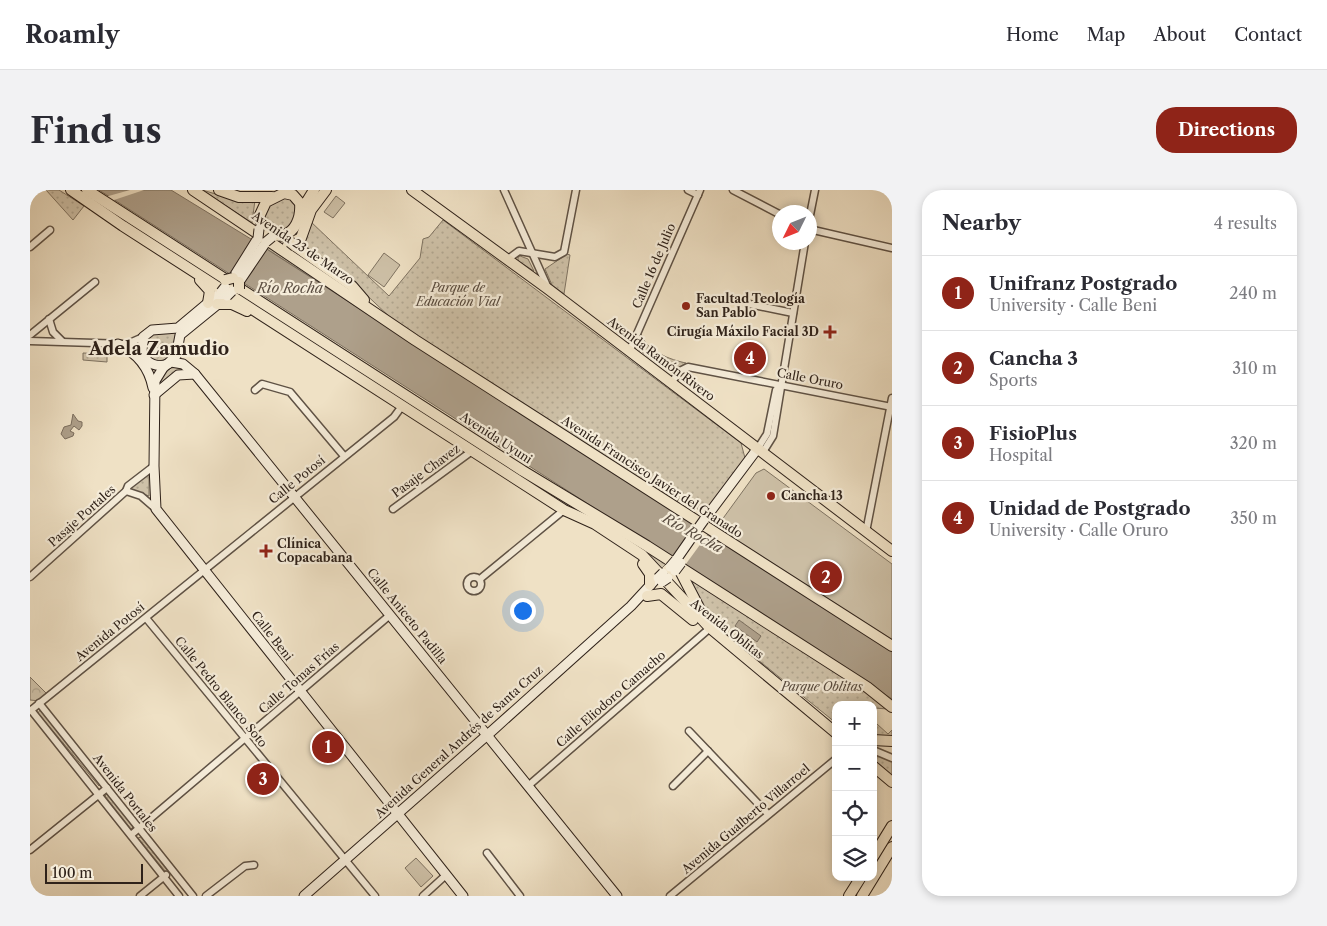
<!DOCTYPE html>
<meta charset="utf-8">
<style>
:root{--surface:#fff;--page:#f2f2f3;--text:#2b2b33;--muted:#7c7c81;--line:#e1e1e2;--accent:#8f2418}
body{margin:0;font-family:"Libre Caslon Text",serif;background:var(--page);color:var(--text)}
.controls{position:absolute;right:15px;bottom:15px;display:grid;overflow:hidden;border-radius:10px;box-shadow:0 2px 8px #0003}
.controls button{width:45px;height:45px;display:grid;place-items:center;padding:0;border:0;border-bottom:1px solid var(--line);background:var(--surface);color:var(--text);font:25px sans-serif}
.compass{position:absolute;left:742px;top:15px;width:45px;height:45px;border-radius:50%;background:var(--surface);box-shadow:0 2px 8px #0003;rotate:227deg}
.scale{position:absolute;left:15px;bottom:12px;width:98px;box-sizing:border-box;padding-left:5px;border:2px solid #2f221a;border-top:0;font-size:14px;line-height:18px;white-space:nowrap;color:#2f221a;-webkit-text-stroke:4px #f5ecd9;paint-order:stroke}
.you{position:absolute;left:492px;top:420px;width:18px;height:18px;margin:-12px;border:4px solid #fff;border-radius:50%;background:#1a73e8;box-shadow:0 0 0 8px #1a73e833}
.badge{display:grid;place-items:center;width:32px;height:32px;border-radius:50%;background:var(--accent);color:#fff;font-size:16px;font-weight:700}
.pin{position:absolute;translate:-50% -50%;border:2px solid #fff;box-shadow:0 1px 5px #0006}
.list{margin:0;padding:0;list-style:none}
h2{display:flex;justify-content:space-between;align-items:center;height:65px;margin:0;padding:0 20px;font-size:21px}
h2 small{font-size:16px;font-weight:400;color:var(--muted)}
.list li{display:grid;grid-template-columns:32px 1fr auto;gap:15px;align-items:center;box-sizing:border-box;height:75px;padding:0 20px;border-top:1px solid var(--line)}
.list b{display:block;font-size:19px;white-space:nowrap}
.list p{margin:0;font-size:16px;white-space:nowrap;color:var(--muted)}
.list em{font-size:16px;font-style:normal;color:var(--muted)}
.icon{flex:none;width:28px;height:28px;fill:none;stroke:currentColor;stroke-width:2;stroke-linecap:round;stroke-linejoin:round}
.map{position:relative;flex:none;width:862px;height:706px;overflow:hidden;border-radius:20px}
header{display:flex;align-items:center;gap:30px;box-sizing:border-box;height:70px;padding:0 25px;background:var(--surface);border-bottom:1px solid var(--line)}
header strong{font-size:24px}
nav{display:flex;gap:28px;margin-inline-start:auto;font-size:18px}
.intro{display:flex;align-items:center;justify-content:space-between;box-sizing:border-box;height:120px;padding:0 30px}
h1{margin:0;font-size:35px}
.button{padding:12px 22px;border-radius:20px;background:var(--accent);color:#fff;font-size:18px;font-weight:700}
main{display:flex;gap:30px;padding:0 30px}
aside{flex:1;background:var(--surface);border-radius:20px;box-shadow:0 2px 8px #0003}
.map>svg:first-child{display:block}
</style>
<header>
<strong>Roamly</strong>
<nav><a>Home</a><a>Map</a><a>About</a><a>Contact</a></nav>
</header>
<div class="intro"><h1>Find us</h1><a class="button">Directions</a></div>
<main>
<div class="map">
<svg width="862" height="706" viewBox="0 0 862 706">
<defs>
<pattern id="green-dots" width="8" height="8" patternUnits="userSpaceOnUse" patternTransform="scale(1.25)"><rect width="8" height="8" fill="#cec1a8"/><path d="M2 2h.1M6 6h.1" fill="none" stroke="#b1a690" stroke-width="1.8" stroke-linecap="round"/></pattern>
<pattern id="forest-crowns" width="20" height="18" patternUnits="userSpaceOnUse" patternTransform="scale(1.25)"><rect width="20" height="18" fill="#cec1a8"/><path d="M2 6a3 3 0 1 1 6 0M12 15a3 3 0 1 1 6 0" fill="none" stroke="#b1a690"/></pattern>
</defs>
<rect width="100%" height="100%" fill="#efe1c5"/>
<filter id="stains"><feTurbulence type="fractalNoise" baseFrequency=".004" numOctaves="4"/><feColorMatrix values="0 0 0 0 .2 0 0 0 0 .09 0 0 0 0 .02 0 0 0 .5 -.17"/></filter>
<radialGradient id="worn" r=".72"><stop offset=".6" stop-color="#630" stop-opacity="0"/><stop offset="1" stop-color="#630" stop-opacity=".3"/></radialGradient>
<g fill="url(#green-dots)" stroke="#7e7261">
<polygon points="16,0 29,0 54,16 43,30"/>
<polygon points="172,0 196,7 225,10 222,33"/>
<path d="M 253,8 L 260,8 L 267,18 L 261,36 C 249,42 244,40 234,32 C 234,17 241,15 253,8 Z"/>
<polygon points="413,30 711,253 715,268 676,322 669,320 649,308 647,312 364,131 326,95 268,54 280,31 359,106 390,68 393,49 399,47"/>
<polygon points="240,55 358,137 237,59"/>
<polygon points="537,64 540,65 534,104 522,95 515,79"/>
<polygon points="490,66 498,69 504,81 488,71 488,67"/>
<polygon points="247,130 292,156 636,374 630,380 545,322"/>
<path d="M 150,141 L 144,161 L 136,171 C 118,174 109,157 123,144 Z"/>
<path d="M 611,144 C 616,161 641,170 656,173 L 644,180 L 638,181 L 608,159 L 607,153 Z"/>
<polygon points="53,163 77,164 77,172 53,170"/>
<polygon points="149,177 154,179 148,181 129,196 130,187 141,178"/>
<polygon points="117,283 119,284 119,306 99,299"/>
<polygon points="658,387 838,503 858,519 844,518 843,515 806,515 806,533 680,431"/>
<polygon points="10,520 70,594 69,596 8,523"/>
<polygon points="847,534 858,544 862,540 862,547 843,546 843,539"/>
<polygon points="843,564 862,571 862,587 843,571"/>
<polygon points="77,604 103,637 101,639 75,606"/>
<polygon points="111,647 137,680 135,681 108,648"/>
</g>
<polygon fill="url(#forest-crowns)" stroke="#7e7261" points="0,487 16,503 10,511 0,510"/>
<g fill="#cec1a8" stroke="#7e7261">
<polygon points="306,6 315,13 303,28 294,22"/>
<polygon points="354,63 370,75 354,97 338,85"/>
<polygon points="734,279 862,374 862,452 686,338 726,283"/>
<polygon points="386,668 403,686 391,697 375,678"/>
</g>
<g fill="#aea08b" stroke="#7b6e5e">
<polygon points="69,0 141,0 221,49 862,461 862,509"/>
<polygon points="43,224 48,231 52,232 52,236 49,240 44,236 40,241 44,243 43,246 35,249 31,244 34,237 41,235"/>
<polygon points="709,430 731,446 727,452 705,436"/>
</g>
<g fill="#efe1c5">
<polygon points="100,0 114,0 81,11 75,7"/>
<polygon points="667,332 680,341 653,378 640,369"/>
</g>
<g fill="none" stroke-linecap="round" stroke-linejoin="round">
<defs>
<g id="minor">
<polyline points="474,0 518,98"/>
<polyline points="658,0 668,5"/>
<polyline points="703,0 749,24"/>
<polyline points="779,30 785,0"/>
<polyline points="779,39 862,58"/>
<polyline points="0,57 20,40"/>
<polyline points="478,69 489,61 525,67 534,62 546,0"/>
<polyline points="719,114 763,123"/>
<polyline points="19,129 23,142 32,151"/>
<polyline points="0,145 65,92"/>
<polyline points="0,151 97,154 113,147"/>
<polyline points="599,162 670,0"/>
<polyline points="641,193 650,181 658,177 862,217"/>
<polyline points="225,200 232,194 260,202 314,266"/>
<polyline points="728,258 737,244 746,200 750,195"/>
<polyline points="733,262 743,246 775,52"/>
<polyline points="96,301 111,306 126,319"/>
<polyline points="363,319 442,261"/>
<polyline points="836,342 862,208"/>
<circle cx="444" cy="394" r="7"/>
<polyline points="0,387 96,301 98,296 124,276"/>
<polyline points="450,389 534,320"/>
<polyline points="116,428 345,706"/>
<polyline points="9,513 163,706"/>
<polyline points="1,520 149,706"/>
<polyline points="0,521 364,227 372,216"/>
<polyline points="659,541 738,624"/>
<polyline points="843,560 862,568"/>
<polyline points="498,596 680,438"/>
<polyline points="643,596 678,561"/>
<polyline points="101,645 360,425"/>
<polyline points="0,660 77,598"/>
<polyline points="457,663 490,706"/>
<polyline points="110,706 136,685"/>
<polyline points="176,706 215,676 224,675"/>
<polyline points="393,706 416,685"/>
<polyline points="640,706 806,569"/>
</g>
<g id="secondary">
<polyline points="203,88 228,48"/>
<polyline points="209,92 236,52"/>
<polyline points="193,110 150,145 146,166 133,178 125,191 124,276 126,319 433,706"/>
<path d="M 88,154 C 107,163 119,177 123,198"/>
<polyline points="141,172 153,174 165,184 587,706"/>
<path d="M 138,174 C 127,178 117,174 112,163 L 113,147 L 122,140 L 148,138 L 191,102"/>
<polyline points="124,205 148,185 165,184"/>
<polyline points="674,330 728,258"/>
<polyline points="646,370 669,337"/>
<polyline points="274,706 463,540 601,416 625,390"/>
</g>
<g id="primary">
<polyline points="41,0 93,36 534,320 565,334 612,365 680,438 806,543"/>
<polyline points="57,0 493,281 617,356 837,497 862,517"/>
<polyline points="163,0 385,150 862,456"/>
<polyline points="189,0 209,7 242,7"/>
<polyline points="382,0 518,99 862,361"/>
<path d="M 254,3 L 263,5 L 270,13 C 273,47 239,59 229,27 L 236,12 Z"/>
<polyline points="271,21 284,0"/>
<polyline points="258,55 271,48 281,20 296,0"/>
<polyline points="265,56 322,96 334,110"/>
<polyline points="170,90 180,101 178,113"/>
<polyline points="187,114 202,114 217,121"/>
<polyline points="613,374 620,384 620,395"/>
<polyline points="648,377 677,433"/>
<polyline points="617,406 631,404 663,430"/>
<polyline points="843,550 862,551"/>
<polyline points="843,576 862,592"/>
<polyline points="843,667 862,636"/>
<polyline points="819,706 831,687"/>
<polyline points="832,706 862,657"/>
</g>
</defs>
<use href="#minor" stroke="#5f5245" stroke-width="9"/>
<use href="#secondary" stroke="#2f221a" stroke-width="11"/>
<use href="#primary" stroke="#2f221a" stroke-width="12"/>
<use href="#minor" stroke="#f5ecd9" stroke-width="6"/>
<use href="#secondary" stroke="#f5ecd9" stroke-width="9"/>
<use href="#primary" stroke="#efe1c5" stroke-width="10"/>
<defs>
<g id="secondary-bridge">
<polyline points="228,48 229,39"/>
<polyline points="236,52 242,47"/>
<polyline points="191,102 195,97"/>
<polyline points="197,106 202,101"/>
<polyline points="669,337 674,330"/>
<polyline points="640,377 646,370"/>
<polyline points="645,381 651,373"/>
<polyline points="628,388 633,383"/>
<polyline points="632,392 638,388"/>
</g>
<g id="primary-bridge">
<polyline points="260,52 265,56"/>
<polyline points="195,90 203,88"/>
<polyline points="209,92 209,99"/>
</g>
</defs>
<use href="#secondary-bridge" stroke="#2f221a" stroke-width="11" stroke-linecap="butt"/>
<use href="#primary-bridge" stroke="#2f221a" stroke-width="12" stroke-linecap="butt"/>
<use href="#secondary-bridge" stroke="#f5ecd9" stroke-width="9"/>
<use href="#primary-bridge" stroke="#efe1c5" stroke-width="10"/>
</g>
<g fill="#8f2418" stroke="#f5ecd9" stroke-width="2">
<circle cx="656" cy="116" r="5"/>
<path d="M797.5 134.5h5v5h5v5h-5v5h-5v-5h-5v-5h5z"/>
<circle cx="741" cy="306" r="5"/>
<path d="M233.5 353.5h5v5h5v5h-5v5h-5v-5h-5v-5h5z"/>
</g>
<g text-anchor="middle" stroke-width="4.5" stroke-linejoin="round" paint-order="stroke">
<g font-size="12" fill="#2f221a" stroke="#f5ecd9">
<text transform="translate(273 58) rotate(34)" y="4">Avenida 23 de Marzo</text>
<text transform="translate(624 76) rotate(-67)" y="4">Calle 16 de Julio</text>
<text transform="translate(631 169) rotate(37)" y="4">Avenida Ramón Rivero</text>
<text transform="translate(780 189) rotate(11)" y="4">Calle Oruro</text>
<text transform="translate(466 248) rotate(33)" y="4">Avenida Uyuni</text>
<text transform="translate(396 281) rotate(-36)" y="4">Pasaje Chavez</text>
<text transform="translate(622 287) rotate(33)" y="4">Avenida Francisco Javier del Granado</text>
<text transform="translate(267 290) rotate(-39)" y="4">Calle Potosí</text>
<text transform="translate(52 326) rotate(-42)" y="4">Pasaje Portales</text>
<text transform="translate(377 426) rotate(51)" y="4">Calle Aniceto Padilla</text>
<text transform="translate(697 439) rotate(38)" y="4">Avenida Oblitas</text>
<text transform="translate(80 442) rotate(-39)" y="4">Avenida Potosí</text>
<text transform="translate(242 446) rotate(52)" y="4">Calle Beni</text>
<text transform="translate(269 488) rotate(-41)" y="4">Calle Tomas Frías</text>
<text transform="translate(191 502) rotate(51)" y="4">Calle Pedro Blanco Soto</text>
<text transform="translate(581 509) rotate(-41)" y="4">Calle Eliodoro Camacho</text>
<text transform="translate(429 552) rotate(-42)" y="4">Avenida General Andrés de Santa Cruz</text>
<text transform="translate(95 603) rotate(52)" y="4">Avenida Portales</text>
<text transform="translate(716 629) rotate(-40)" y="4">Avenida Gualberto Villarroel</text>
</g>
<g font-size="12" font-style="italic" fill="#574a3e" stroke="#f5ecd9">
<text x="428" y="102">Parque de<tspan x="428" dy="14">Educación Vial</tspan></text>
<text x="792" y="501">Parque Oblitas</text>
</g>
<g font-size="12" font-weight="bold" fill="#2f221a" stroke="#f5ecd9" text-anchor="start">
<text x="666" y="113">Facultad Teología<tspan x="666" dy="14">San Pablo</tspan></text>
<text x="789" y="146" text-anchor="end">Cirugía Máxilo Facial 3D</text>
<text x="751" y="310">Cancha 13</text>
<text x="247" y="358">Clínica<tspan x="247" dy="14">Copacabana</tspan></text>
</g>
<g font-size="14" font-style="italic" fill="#5b4e42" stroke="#f5ecd9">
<text x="260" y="103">Río Rocha</text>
<text transform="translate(663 343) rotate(29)" y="5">Río Rocha</text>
</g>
<g font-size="18" font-weight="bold" fill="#2f221a" stroke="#f5ecd9">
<text x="129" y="165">Adela Zamudio</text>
</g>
</g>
<rect width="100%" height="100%" filter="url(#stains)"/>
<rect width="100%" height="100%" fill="url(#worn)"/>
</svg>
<div class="controls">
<button>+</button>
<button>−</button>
<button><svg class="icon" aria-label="locate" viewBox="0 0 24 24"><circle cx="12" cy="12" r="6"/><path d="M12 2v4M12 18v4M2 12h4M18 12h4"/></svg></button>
<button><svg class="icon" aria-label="layers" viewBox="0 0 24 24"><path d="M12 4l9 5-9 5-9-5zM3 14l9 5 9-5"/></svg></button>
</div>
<svg class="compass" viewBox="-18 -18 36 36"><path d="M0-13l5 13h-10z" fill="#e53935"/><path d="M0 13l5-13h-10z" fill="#7c7c81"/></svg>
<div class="scale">100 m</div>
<div class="you"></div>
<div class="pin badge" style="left:298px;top:557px">1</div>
<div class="pin badge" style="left:796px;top:387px">2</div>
<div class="pin badge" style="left:233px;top:589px">3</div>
<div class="pin badge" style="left:720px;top:168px">4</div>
</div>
<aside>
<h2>Nearby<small>4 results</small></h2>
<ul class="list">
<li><span class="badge">1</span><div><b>Unifranz Postgrado</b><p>University · Calle Beni</p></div><em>240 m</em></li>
<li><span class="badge">2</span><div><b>Cancha 3</b><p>Sports</p></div><em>310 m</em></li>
<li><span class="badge">3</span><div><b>FisioPlus</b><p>Hospital</p></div><em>320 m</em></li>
<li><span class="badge">4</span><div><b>Unidad de Postgrado</b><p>University · Calle Oruro</p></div><em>350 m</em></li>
</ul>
</aside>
</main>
